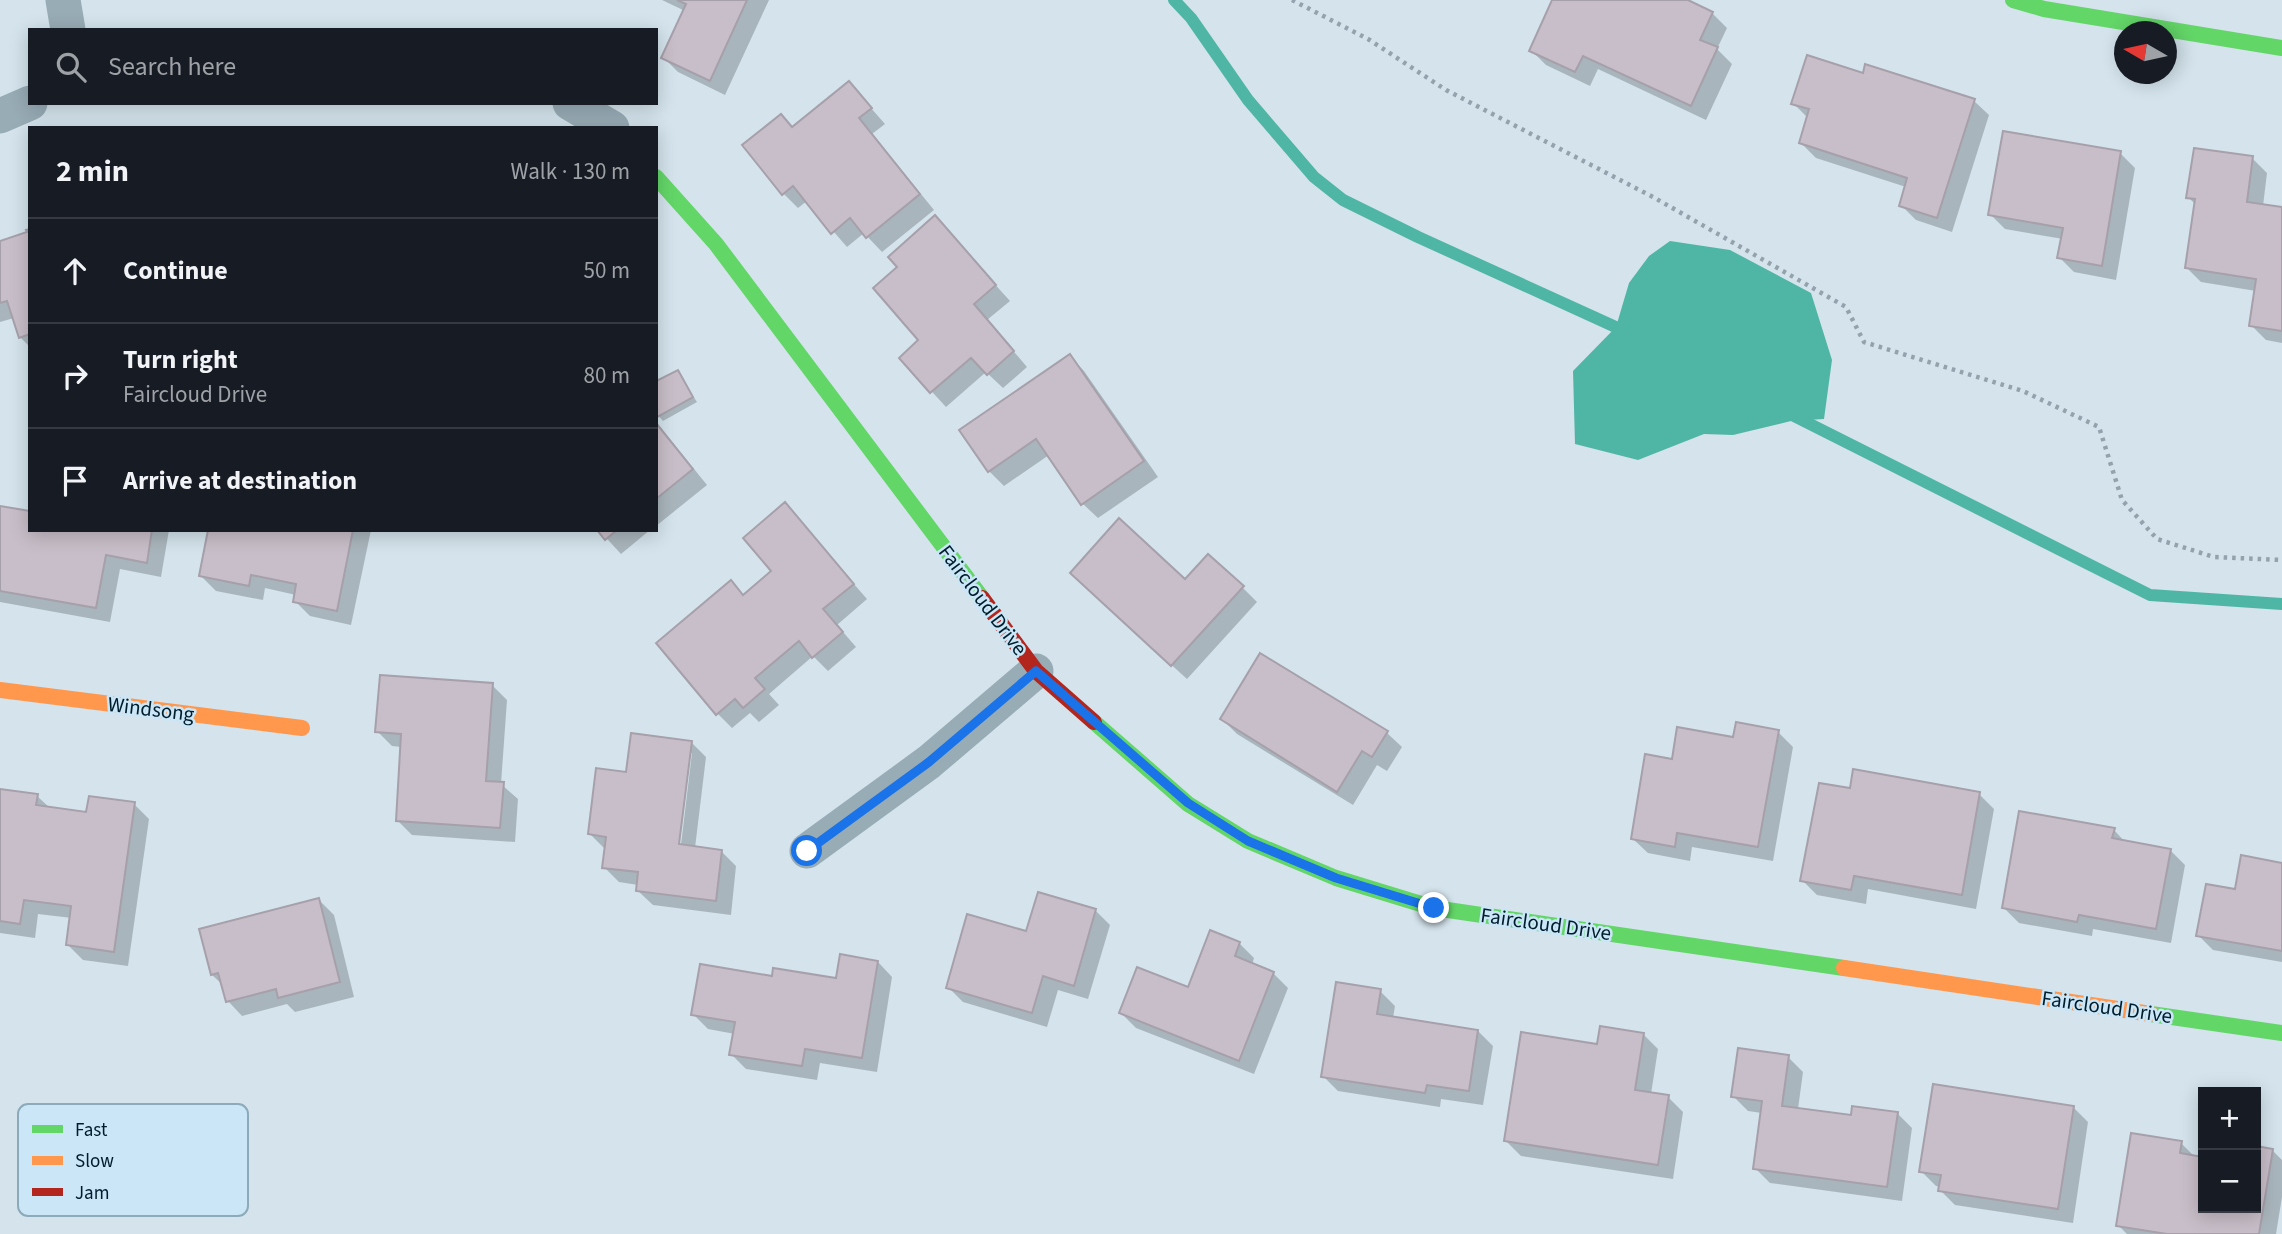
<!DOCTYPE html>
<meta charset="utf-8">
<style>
:root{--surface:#171b24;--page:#242831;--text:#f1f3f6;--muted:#9ea1a6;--line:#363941}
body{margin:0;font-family:"Source Sans 3",sans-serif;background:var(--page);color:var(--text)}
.controls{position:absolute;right:21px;bottom:21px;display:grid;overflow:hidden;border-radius:0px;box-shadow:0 4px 18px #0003}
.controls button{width:63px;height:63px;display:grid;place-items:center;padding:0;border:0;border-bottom:2px solid var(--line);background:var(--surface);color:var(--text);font:35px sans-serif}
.compass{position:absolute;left:2114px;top:21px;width:63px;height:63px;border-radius:50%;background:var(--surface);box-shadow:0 4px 18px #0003;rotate:279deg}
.stop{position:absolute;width:21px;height:21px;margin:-16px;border:5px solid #1a73e8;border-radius:50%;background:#fff}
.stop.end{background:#1a73e8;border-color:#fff;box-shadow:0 2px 7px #0008}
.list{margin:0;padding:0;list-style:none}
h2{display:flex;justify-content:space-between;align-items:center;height:91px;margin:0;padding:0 28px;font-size:30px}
h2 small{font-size:23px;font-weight:400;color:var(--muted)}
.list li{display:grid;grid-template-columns:46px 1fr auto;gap:21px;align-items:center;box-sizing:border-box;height:105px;padding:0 28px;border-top:2px solid var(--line)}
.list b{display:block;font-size:26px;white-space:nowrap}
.list p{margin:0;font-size:23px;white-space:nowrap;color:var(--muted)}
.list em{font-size:23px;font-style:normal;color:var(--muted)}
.icon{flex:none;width:38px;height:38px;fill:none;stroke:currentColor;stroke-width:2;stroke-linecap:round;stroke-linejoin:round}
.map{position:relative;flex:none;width:2282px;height:1234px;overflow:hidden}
.search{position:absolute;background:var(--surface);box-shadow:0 4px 18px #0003;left:28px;top:28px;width:630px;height:77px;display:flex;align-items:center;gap:18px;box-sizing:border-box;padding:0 24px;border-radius:0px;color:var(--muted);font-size:26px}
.panel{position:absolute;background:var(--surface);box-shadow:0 4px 18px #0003;left:28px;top:126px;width:630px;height:406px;border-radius:0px}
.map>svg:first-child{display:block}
</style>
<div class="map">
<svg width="2282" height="1234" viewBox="0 0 2282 1234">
<rect width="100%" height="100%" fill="#d4e3ec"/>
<polygon fill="#4fb6a5" points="1670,241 1730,250 1811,293 1832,360 1824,419 1791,421 1733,435 1704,434 1638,460 1575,444 1573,371 1616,327 1629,283 1649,256"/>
<g fill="#0003" fill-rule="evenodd">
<polygon points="662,0 769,0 725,95 678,72 663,57 685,11"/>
<polygon points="1554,0 1684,0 1712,13 1727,28 1717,49 1732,64 1706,120 1598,69 1590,86 1546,65 1531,50"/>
<polygon points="1864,75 1974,101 1989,115 1952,232 1916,220 1901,205 1906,187 1816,158 1801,143 1808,118 1793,103"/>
<polygon points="849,83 885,124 872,134 934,210 882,252 864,233 847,247 807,201 798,208 783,193 781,116 793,128"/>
<polygon points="2120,153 2135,168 2116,280 2074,272 2059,257 2063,239 2005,229 1990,214"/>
<polygon points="2252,158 2267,173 2263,206 2282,209 2282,343 2266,340 2251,325 2256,291 2201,282 2186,267 2196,205 2188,197"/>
<polygon points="935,218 1010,301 987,320 1027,367 1003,388 986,372 946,407 901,358 921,341 900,267"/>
<polygon points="30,232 30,347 20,337 14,318 0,322 0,242"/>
<polygon points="1070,356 1084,371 1158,477 1098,518 1083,504 1049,455 1004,486 989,471 961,431"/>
<polygon points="677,372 697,402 663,421 656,413 656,383"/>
<polygon points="656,422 707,485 656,526"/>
<polygon points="785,505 867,599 837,625 856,647 828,671 813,656 769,694 779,705 759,722 750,713 732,728 717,713 731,582 744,596 774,571"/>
<polygon points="0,516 30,530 169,530 161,577 120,569 110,622 0,602"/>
<polygon points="210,530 371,530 351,625 310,616 295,601 296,595 265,588 263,600 216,591 201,576"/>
<polygon points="599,530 650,530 621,554"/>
<polygon points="1185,581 1242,587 1257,602 1187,679 1087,588"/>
<polygon points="1261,655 1387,733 1402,747 1387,771 1377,765 1353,805 1237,734 1222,719"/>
<polygon points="492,685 507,700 501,784 518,799 515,842 412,835 397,820 402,747 392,746 377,731"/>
<polygon points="1778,732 1793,747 1773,861 1692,847 1690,861 1648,853 1633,839 1734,739"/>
<path d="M 691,742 L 706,757 L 695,848 L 721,851 L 736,866 L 731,915 L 653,905 L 638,891 L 638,885 L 619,882 L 604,867 L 605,849 L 590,834 L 627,774 ZM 689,753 L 692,753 L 680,853 L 677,853 Z"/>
<polygon points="0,790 37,796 51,809 88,814 134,804 149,819 128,966 83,960 68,945 72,918 38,914 35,938 0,933"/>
<polygon points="1851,790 1979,794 1994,809 1976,909 1868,889 1866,904 1817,895 1802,880"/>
<polygon points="2114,830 2126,843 2170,850 2185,865 2171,943 2093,929 2092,936 2019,923 2004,908"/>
<polygon points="2282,864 2282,962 2213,950 2198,935 2237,891"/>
<polygon points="319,900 334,915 354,997 295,1012 287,1004 242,1016 228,1001 224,986 212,975"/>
<polygon points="1095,910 1110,925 1088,999 1058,990 1047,1027 963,1002 948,987 1027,933"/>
<polygon points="1239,943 1254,958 1252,965 1273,973 1288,988 1254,1074 1136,1028 1121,1013 1189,989"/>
<polygon points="878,962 892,977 877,1072 820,1063 817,1080 746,1069 731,1054 735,1034 708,1029 693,1014 774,978 837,980"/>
<polygon points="1380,991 1395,1006 1393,1018 1478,1031 1493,1046 1483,1105 1441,1099 1440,1107 1338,1091 1323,1076"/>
<polygon points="1643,1034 1658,1049 1651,1094 1668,1097 1683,1112 1673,1179 1521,1156 1506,1141 1598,1046"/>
<polygon points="1788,1057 1803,1072 1798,1109 1852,1117 1897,1113 1912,1128 1902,1201 1770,1183 1755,1168 1762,1113 1748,1111 1733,1096"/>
<polygon points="2073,1107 2088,1122 2073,1223 1955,1205 1940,1190 1941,1187 1936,1186 1921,1171"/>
<polygon points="2181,1143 2196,1158 2203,1159 2203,1208 2256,1208 2256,1148 2272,1150 2282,1160 2282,1197 2276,1234 2127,1234 2118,1225"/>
</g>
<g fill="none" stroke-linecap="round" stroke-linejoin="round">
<g stroke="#4fb6a5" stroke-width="12">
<polyline points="1174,0 1191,18 1248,100 1314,177 1343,200 1418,237 1631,334"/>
<polyline points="1788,413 2150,595 2282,604"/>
</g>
</g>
<g fill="#c8bec9" stroke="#a6a0aa" stroke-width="2">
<polygon points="677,0 747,0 710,81 661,58 686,4"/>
<polygon points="1552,0 1688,0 1713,12 1700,40 1718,47 1691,106 1583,56 1575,72 1529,51"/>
<polygon points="1807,55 1863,73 1865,64 1975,99 1937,218 1899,206 1907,178 1799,143 1809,109 1791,104"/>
<polygon points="849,81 872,108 859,118 920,194 866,238 850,218 831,234 793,186 782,195 742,145 781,114 792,127"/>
<polygon points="2003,131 2121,151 2102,266 2057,258 2063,228 1988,215"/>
<polygon points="2194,148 2253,156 2247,202 2282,207 2282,331 2249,326 2256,279 2185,268 2195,199 2186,198"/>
<polygon points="935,215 996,285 974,304 1014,351 987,375 971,358 930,393 899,358 918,340 873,288 897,267 888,257"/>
<polygon points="30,229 30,334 19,338 7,301 0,303 0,241 27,232 26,230"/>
<polygon points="1070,354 1144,461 1081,505 1036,439 988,472 959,430"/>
<polygon points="678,370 693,397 657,417 656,381"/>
<polygon points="656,423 693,469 656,499"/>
<polygon points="785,502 854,584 823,609 843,632 812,658 799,641 755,678 765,689 743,708 735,699 716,715 656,643 731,580 743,595 771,571 743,538"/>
<polygon points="0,506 30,511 30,530 152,530 147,563 106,555 96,608 0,591"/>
<polygon points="1119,518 1185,579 1208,554 1244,586 1171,666 1070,573"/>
<polygon points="208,530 353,530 337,611 293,602 296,584 251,575 249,586 199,576"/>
<polygon points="597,530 617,530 605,540"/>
<polygon points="1260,653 1388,731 1372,757 1362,751 1337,792 1220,719"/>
<polygon points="380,675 493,683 486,781 504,782 500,828 396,821 401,734 375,732"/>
<polygon points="1736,722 1779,730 1758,847 1677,833 1675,847 1631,839 1645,754 1672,759 1677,727 1733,737"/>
<polygon points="631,733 692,741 679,844 722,850 716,901 636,891 638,872 602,868 606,837 588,834 596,768 626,772"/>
<polygon points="1853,769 1980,792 1962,895 1854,876 1851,890 1800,881 1819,783 1850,788"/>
<polygon points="0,789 38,794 36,805 86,812 89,796 135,802 114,952 66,945 71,906 24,900 20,924 0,921"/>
<polygon points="2019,811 2115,828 2112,838 2171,849 2156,929 2079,915 2077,922 2002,908"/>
<polygon points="2241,855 2282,863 2282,951 2196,936 2206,884 2235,889"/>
<polygon points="1038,892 1096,909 1074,986 1043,976 1032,1013 946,988 967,914 1026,931"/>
<polygon points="319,898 340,982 278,998 276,989 226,1002 218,973 211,975 199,929"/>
<polygon points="1210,930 1240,942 1235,956 1274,972 1239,1061 1119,1013 1137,967 1188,987"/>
<polygon points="840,954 878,961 862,1058 805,1049 802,1066 729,1055 735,1022 691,1015 700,964 772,976 773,968 836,978"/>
<polygon points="1336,982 1381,989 1377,1014 1478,1030 1469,1091 1427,1085 1425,1093 1321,1077"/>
<polygon points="1600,1026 1644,1033 1635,1090 1669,1095 1658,1165 1504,1141 1521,1032 1597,1044"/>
<polygon points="1738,1048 1789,1055 1782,1106 1851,1115 1852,1106 1898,1112 1887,1187 1753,1169 1762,1101 1731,1097"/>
<polygon points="1933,1084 2074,1106 2058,1209 1938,1191 1941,1175 1919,1172"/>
<polygon points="2131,1133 2182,1141 2180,1153 2203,1157 2203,1208 2256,1208 2256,1146 2273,1149 2259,1234 2167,1234 2116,1226"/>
</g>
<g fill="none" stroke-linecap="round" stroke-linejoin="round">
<polyline stroke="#93a2ac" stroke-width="4.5" stroke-dasharray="3.5 5" stroke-linecap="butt" points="1292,0 1368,39 1446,90 1653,197 1846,307 1864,342 2023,391 2099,427 2122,500 2157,539 2214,557 2282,560"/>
<g stroke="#98acb6" stroke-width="35">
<polyline points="63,0 68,30"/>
<polyline points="570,103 612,128"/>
<polyline points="0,116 30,103"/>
<polyline points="807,851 929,762 1036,671"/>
</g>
<g stroke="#63d668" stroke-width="16">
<polyline points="2013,0 2044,9 2282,48"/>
<polyline points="656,177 716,244 982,598"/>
<polyline points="1094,722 1188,804 1248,841 1336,878 1434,908 1844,968"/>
<polyline points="2151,1014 2282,1033"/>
</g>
<g stroke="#ff974d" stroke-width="16">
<polyline points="0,690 302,728"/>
<polyline points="1844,968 2151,1014"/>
</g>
<polyline stroke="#b3261e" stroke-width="16" points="982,598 1036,671 1094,722"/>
</g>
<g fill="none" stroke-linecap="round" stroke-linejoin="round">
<polyline stroke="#1a73e8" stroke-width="9" points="807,851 929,762 1036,671 1188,803 1248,841 1336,878 1434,908"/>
</g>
<g text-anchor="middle" stroke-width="5" stroke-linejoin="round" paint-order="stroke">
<g font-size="21" fill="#001d2c" stroke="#cae6f7">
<text transform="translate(983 600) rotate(53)" y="7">Faircloud Drive</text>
<text transform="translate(151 709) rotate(7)" y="7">Windsong</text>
<text transform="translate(1546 924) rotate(8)" y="7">Faircloud Drive</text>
<text transform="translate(2107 1007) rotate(8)" y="7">Faircloud Drive</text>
</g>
</g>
<rect x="18" y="1104" width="230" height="112" rx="10" fill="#cae6f7" stroke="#8daaba" stroke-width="2"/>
<rect x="32" y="1125" width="31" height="8" fill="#63d668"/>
<rect x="32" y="1156" width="31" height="9" fill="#ff974d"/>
<rect x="32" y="1188" width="31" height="8" fill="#b3261e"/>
<g font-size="19" fill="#001d2c">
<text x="75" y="1136">Fast</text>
<text x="75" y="1167">Slow</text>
<text x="75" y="1199">Jam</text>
</g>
</svg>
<div class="controls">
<button>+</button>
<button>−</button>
</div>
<svg class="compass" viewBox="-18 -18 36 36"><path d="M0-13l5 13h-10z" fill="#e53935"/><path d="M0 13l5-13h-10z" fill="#9ea1a6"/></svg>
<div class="stop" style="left:807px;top:851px"></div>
<div class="stop end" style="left:1434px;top:908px"></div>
<div class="search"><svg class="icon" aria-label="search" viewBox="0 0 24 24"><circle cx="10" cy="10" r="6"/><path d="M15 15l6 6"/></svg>Search here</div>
<section class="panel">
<h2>2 min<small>Walk · 130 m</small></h2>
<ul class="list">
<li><svg class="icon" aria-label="ahead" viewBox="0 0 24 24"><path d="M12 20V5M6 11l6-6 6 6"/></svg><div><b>Continue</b></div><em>50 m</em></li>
<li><svg class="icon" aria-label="right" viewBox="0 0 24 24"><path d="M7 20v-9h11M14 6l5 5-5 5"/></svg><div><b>Turn right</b><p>Faircloud Drive</p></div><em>80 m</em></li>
<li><svg class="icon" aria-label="arrive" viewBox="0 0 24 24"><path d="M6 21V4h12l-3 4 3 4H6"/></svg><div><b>Arrive at destination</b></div></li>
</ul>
</section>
</div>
